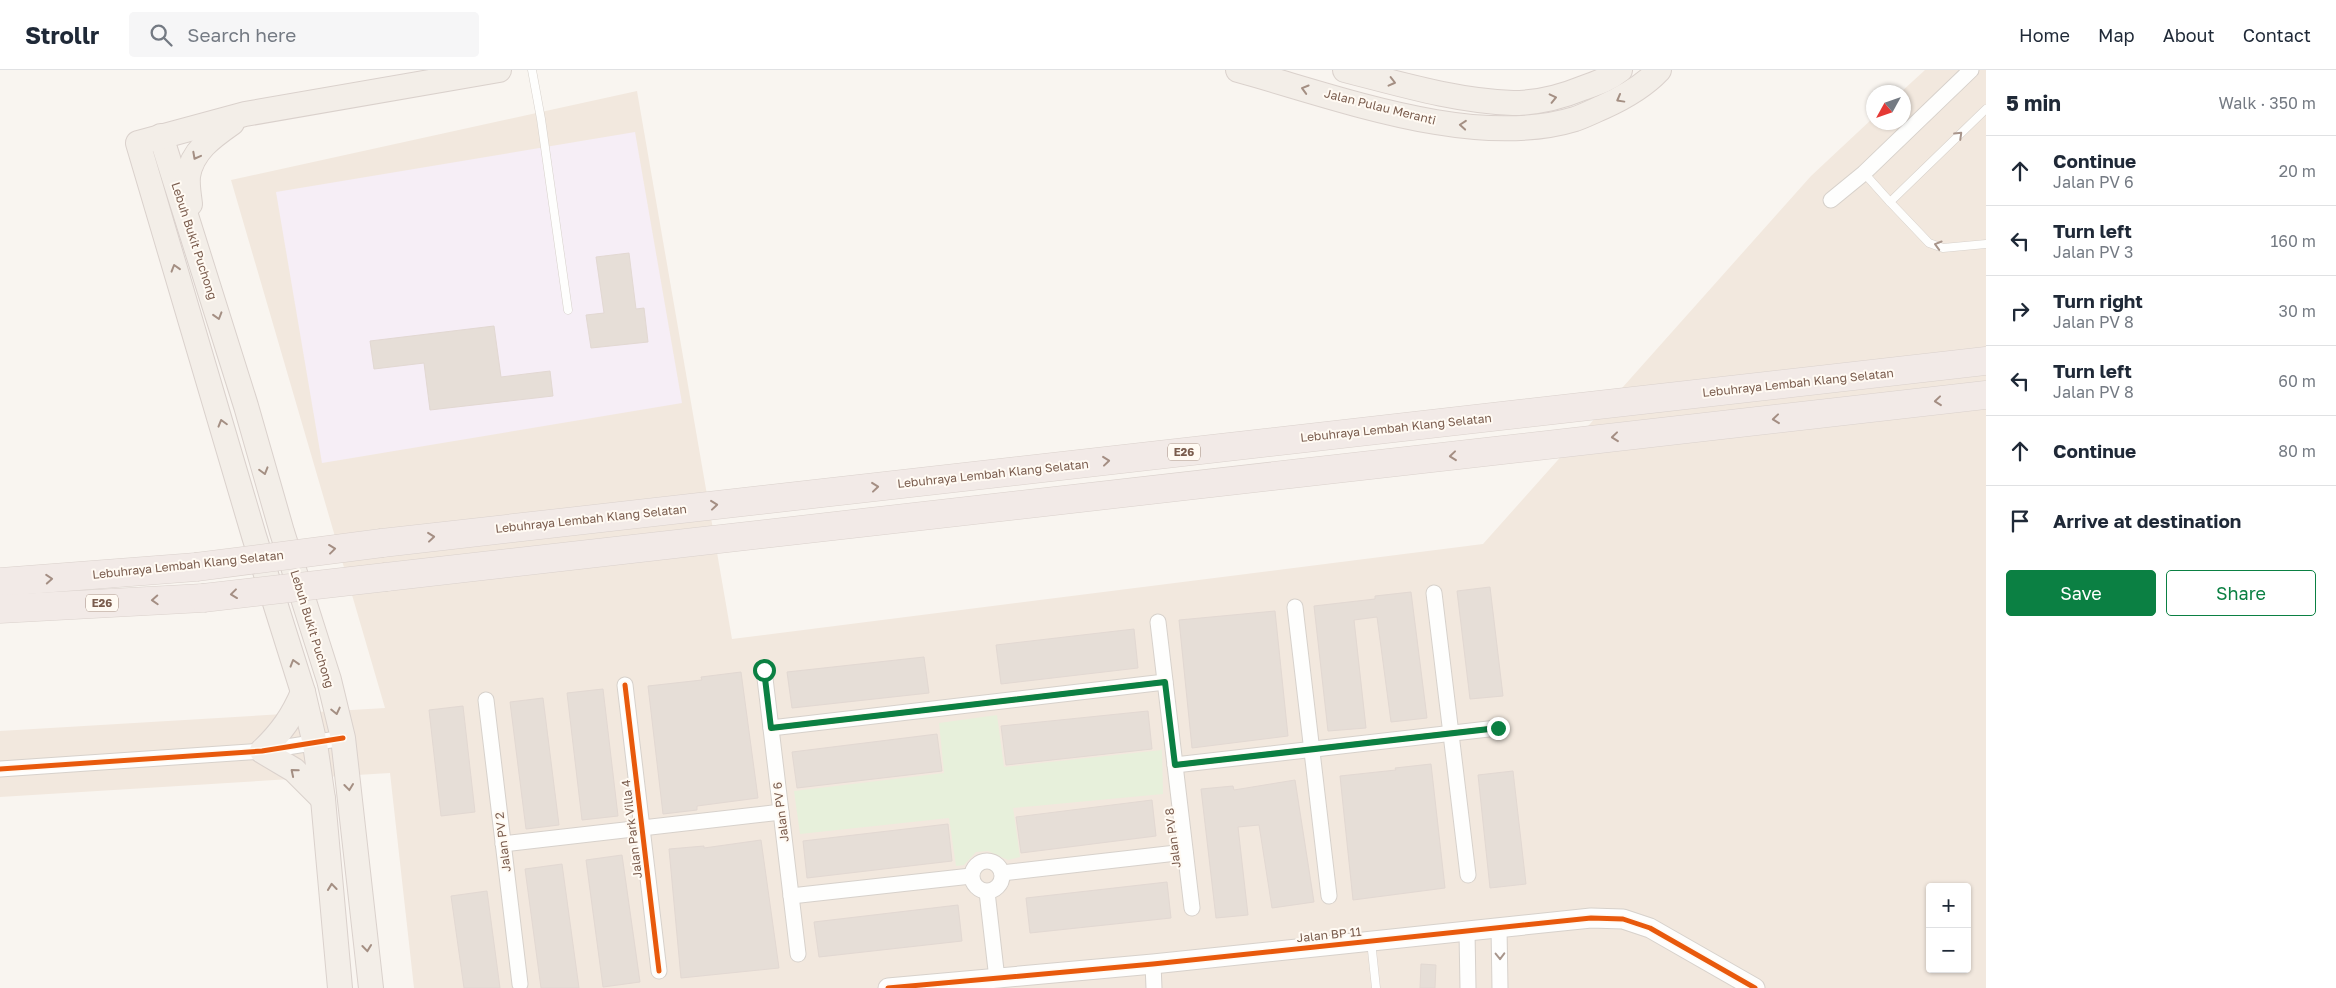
<!DOCTYPE html>
<meta charset="utf-8">
<style>
:root{--surface:#fff;--page:#f6f6f7;--text:#1f2937;--muted:#747a83;--line:#e0e1e3;--accent:#0b8043}
body{margin:0;font-family:"Golos Text",sans-serif;background:var(--page);color:var(--text)}
.controls{position:absolute;right:15px;bottom:15px;display:grid;overflow:hidden;border-radius:5px;box-shadow:0 1px 4px #0004}
.controls button{width:45px;height:45px;display:grid;place-items:center;padding:0;border:0;border-bottom:1px solid var(--line);background:var(--surface);color:var(--text);font:25px sans-serif}
.compass{position:absolute;left:1866px;top:15px;width:45px;height:45px;border-radius:50%;background:var(--surface);box-shadow:0 1px 4px #0004;rotate:230deg}
.stop{position:absolute;width:15px;height:15px;margin:-11px;border:4px solid #0b8043;border-radius:50%;background:#fff}
.stop.end{background:#0b8043;border-color:#fff;box-shadow:0 1px 5px #0008}
.list{margin:0;padding:0;list-style:none}
h2{display:flex;justify-content:space-between;align-items:center;height:65px;margin:0;padding:0 20px;font-size:21px}
h2 small{font-size:16px;font-weight:400;color:var(--muted)}
.list li{display:grid;grid-template-columns:32px 1fr auto;gap:15px;align-items:center;box-sizing:border-box;height:70px;padding:0 20px;border-top:1px solid var(--line)}
.list b{display:block;font-size:19px;white-space:nowrap}
.list p{margin:0;font-size:16px;white-space:nowrap;color:var(--muted)}
.list em{font-size:16px;font-style:normal;color:var(--muted)}
.actions{display:flex;gap:10px;padding:15px 20px}
.actions a{flex:1;padding:11px 0;border:1px solid var(--accent);border-radius:5px;text-align:center;font-size:18px;color:var(--accent)}
.actions .main{background:var(--accent);color:#fff}
.icon{flex:none;width:28px;height:28px;fill:none;stroke:currentColor;stroke-width:2;stroke-linecap:round;stroke-linejoin:round}
.map{position:relative;flex:none;width:1986px;height:918px;overflow:hidden}
header{display:flex;align-items:center;gap:30px;box-sizing:border-box;height:70px;padding:0 25px;background:var(--surface);border-bottom:1px solid var(--line)}
header strong{font-size:24px}
nav{display:flex;gap:28px;margin-inline-start:auto;font-size:18px}
.search{width:350px;height:45px;background:var(--page);display:flex;align-items:center;gap:12px;box-sizing:border-box;padding:0 18px;border-radius:5px;color:var(--muted);font-size:19px}
main{display:flex}
aside{flex:1;background:var(--surface)}
.map>svg:first-child{display:block}
</style>
<header>
<strong>Strollr</strong>
<div class="search"><svg class="icon" aria-label="search" viewBox="0 0 24 24"><circle cx="10" cy="10" r="6"/><path d="M15 15l6 6"/></svg>Search here</div>
<nav><a>Home</a><a>Map</a><a>About</a><a>Contact</a></nav>
</header>
<main>
<div class="map">
<svg width="1986" height="918" viewBox="0 0 1986 918">
<rect width="100%" height="100%" fill="#f9f5f0"/>
<path fill="#f2e8de" fill-rule="evenodd" d="M 1925,0 L 1986,0 L 1986,918 L 414,918 L 390,703 L 0,727 L 0,661 L 385,638 L 231,110 L 637,21 L 732,569 L 1483,474 L 1811,106 L 1873,48 L 1874,52 L 1904,52 L 1904,22 L 1901,22 ZM 1930,817 L 1967,817 L 1967,899 L 1930,899 Z"/>
<polygon fill="#f6eef6" points="635,62 682,333 322,393 276,122"/>
<polygon fill="#e7f0db" points="997,645 1004,697 1162,680 1163,724 1013,738 1020,787 1008,790 988,781 976,782 964,795 956,796 949,748 800,764 794,721 944,703 939,653"/>
<g fill="#e6ded7" stroke="#e2d8d2">
<polygon points="629,183 636,239 644,238 648,272 591,278 586,245 604,243 596,187"/>
<polygon points="494,256 501,307 550,301 553,326 430,340 424,293 374,299 370,271"/>
<polygon points="1490,517 1503,626 1470,629 1457,521"/>
<polygon points="1411,522 1427,648 1391,652 1377,547 1354,550 1366,658 1328,661 1314,536 1375,529 1375,526"/>
<polygon points="1275,541 1288,666 1192,678 1179,550"/>
<polygon points="1134,559 1138,598 1001,614 996,575"/>
<polygon points="924,587 929,623 792,638 787,602"/>
<polygon points="741,602 758,728 697,736 697,740 663,744 648,616 702,610 701,607"/>
<polygon points="603,619 618,746 582,750 567,623"/>
<polygon points="543,628 559,755 526,759 510,632"/>
<polygon points="463,636 475,742 441,746 429,640"/>
<polygon points="1148,641 1152,679 1006,695 1001,656"/>
<polygon points="937,664 942,701 797,718 792,682"/>
<polygon points="1431,694 1445,818 1353,830 1340,706 1396,700 1395,698"/>
<polygon points="1513,701 1526,814 1490,818 1478,705"/>
<polygon points="1295,710 1314,832 1272,838 1259,755 1238,757 1248,845 1216,848 1201,719 1233,716 1234,720"/>
<polygon points="1152,730 1156,766 1021,783 1016,747"/>
<polygon points="948,754 952,791 807,808 803,771"/>
<polygon points="761,770 779,898 681,908 669,779 704,776 704,778"/>
<polygon points="622,785 640,912 603,917 586,790"/>
<polygon points="562,794 579,918 541,918 525,799"/>
<polygon points="1167,812 1171,848 1030,863 1026,828"/>
<polygon points="487,821 500,918 464,918 451,826"/>
<polygon points="958,835 962,871 819,887 814,852"/>
<polygon points="1421,894 1436,895 1435,918 1420,918"/>
</g>
<g fill="none" stroke-linecap="round" stroke-linejoin="round">
<defs>
<g id="service">
<polyline points="532,0 541,49 568,240"/>
<polyline points="1986,39 1890,132 1929,173 1943,178 1986,174"/>
<polyline points="1864,103 1890,132"/>
<polyline points="1371,871 1376,918"/>
</g>
<g id="minor">
<polyline points="1831,130 1864,103 1971,0"/>
<polyline points="1434,523 1468,805"/>
<polyline points="1295,537 1329,826"/>
<polyline points="1158,552 1192,838"/>
<polyline points="764,600 798,884"/>
<polyline points="625,615 659,901"/>
<polyline points="486,630 520,914"/>
<polyline points="771,658 1165,612"/>
<polyline points="1175,695 1497,658"/>
<polyline points="0,699 262,681 343,668"/>
<polyline points="503,774 781,742"/>
<circle cx="987" cy="806" r="15"/>
<polyline points="1002,803 1185,782"/>
<polyline points="987,822 997,909"/>
<polyline points="791,826 971,806"/>
<polyline points="1499,857 1500,918"/>
<polyline points="1467,862 1468,918"/>
<polyline points="1153,894 1154,918"/>
</g>
<polyline id="tertiary" points="888,918 1153,894 1591,848 1623,849 1650,858 1755,918"/>
<g id="primary">
<path d="M 1238,0 C 1337,27 1474,80 1575,49 C 1584,46 1594,41 1603,37 C 1623,28 1644,16 1659,0"/>
<path d="M 1345,0 C 1400,14 1456,31 1513,33 C 1537,33 1561,27 1583,18 C 1597,13 1609,9 1620,0"/>
<polyline points="161,66 246,336 282,462 329,610 343,668 371,918"/>
<path d="M 190,134 C 189,125 187,115 188,106 C 192,81 212,67 232,53"/>
<path d="M 303,622 C 293,646 281,663 262,681 L 294,700 L 323,729"/>
<polyline points="340,918 323,729 315,674 303,622 254,466 138,73 245,44 499,0"/>
</g>
<g id="motorway">
<polyline points="382,473 1986,291"/>
<polyline points="386,507 1986,325"/>
<polyline points="0,512 196,497"/>
<polyline points="0,539 203,528"/>
</g>
</defs>
<use href="#service" stroke="#d7d1cb" stroke-width="9"/>
<use href="#minor" stroke="#d7d1cb" stroke-width="17"/>
<use href="#tertiary" stroke="#d7d1cb" stroke-width="21"/>
<use href="#primary" stroke="#dad1cc" stroke-width="26"/>
<use href="#motorway" stroke="#dad1cc" stroke-width="29"/>
<use href="#service" stroke="#fefefd" stroke-width="8"/>
<use href="#minor" stroke="#fefefd" stroke-width="15"/>
<use href="#tertiary" stroke="#fefefd" stroke-width="19"/>
<use href="#primary" stroke="#f3eee8" stroke-width="24"/>
<use href="#motorway" stroke="#f2eae7" stroke-width="28"/>
<defs>
<g id="motorway-bridge">
<polyline points="196,497 382,473"/>
<polyline points="203,528 386,507"/>
</g>
</defs>
<use href="#motorway-bridge" stroke="#dad1cc" stroke-width="29" stroke-linecap="butt"/>
<use href="#motorway-bridge" stroke="#f2eae7" stroke-width="28"/>
<defs>
<g id="cycleway">
<polyline points="625,615 659,901"/>
<polyline points="771,658 1165,612"/>
<polyline points="1175,695 1497,658"/>
<polyline points="0,699 262,681 343,668"/>
<polyline points="888,918 1153,894 1591,848 1623,849 1650,858 1755,918"/>
</g>
</defs>
<use href="#cycleway" stroke="#fffaf3" stroke-width="8"/>
<use href="#cycleway" stroke="#e8590c" stroke-width="5"/>
</g>
<defs><path id="oneway-chevron" d="M-2-3.5L2.5 0L-2 3.5" fill="none" stroke-width="1.6" stroke-linecap="round" stroke-linejoin="round" transform="scale(1.25)"/></defs>
<g stroke="#a48f83">
<use href="#oneway-chevron" transform="translate(1392 12) rotate(14)"/>
<use href="#oneway-chevron" transform="translate(1305 19) rotate(-164)"/>
<use href="#oneway-chevron" transform="translate(1553 28) rotate(-13)"/>
<use href="#oneway-chevron" transform="translate(1620 29) rotate(151)"/>
<use href="#oneway-chevron" transform="translate(1463 55) rotate(-175)"/>
<use href="#oneway-chevron" transform="translate(196 86) rotate(118)"/>
<use href="#oneway-chevron" transform="translate(175 198) rotate(-107)"/>
<use href="#oneway-chevron" transform="translate(218 246) rotate(73)"/>
<use href="#oneway-chevron" transform="translate(222 353) rotate(-106)"/>
<use href="#oneway-chevron" transform="translate(264 401) rotate(74)"/>
<use href="#oneway-chevron" transform="translate(294 593) rotate(-107)"/>
<use href="#oneway-chevron" transform="translate(336 641) rotate(77)"/>
<use href="#oneway-chevron" transform="translate(294 702) rotate(-140)"/>
<use href="#oneway-chevron" transform="translate(349 717) rotate(83)"/>
<use href="#oneway-chevron" transform="translate(332 817) rotate(-96)"/>
<use href="#oneway-chevron" transform="translate(367 878) rotate(84)"/>
</g>
<g stroke="#a8958b">
<use href="#oneway-chevron" transform="translate(1959 65) rotate(-44)"/>
<use href="#oneway-chevron" transform="translate(1938 175) rotate(-164)"/>
<use href="#oneway-chevron" transform="translate(1500 886) rotate(89)"/>
</g>
<g stroke="#a48e83">
<use href="#oneway-chevron" transform="translate(1938 331) rotate(174)"/>
<use href="#oneway-chevron" transform="translate(1776 349) rotate(174)"/>
<use href="#oneway-chevron" transform="translate(1615 367) rotate(174)"/>
<use href="#oneway-chevron" transform="translate(1453 386) rotate(174)"/>
<use href="#oneway-chevron" transform="translate(1106 391) rotate(-6)"/>
<use href="#oneway-chevron" transform="translate(875 417) rotate(-6)"/>
<use href="#oneway-chevron" transform="translate(714 435) rotate(-6)"/>
<use href="#oneway-chevron" transform="translate(431 467) rotate(-6)"/>
<use href="#oneway-chevron" transform="translate(332 479) rotate(-7)"/>
<use href="#oneway-chevron" transform="translate(49 509) rotate(-4)"/>
<use href="#oneway-chevron" transform="translate(234 524) rotate(173)"/>
<use href="#oneway-chevron" transform="translate(155 530) rotate(177)"/>
</g>
<g fill="none" stroke-linecap="round" stroke-linejoin="round">
<polyline stroke="#0b8043" stroke-width="6" points="764,600 771,658 1165,612 1175,695 1498,658"/>
</g>
<g text-anchor="middle" stroke-width="4" stroke-linejoin="round" paint-order="stroke">
<g fill="#fffaf3" stroke="#a28b7f" stroke-width="1">
<rect x="1168" y="373.5" width="32" height="17" rx="4"/>
<rect x="86" y="524.5" width="32" height="17" rx="4"/>
</g>
<g font-size="11" font-weight="bold" fill="#7a5c4d">
<text x="1184" y="386">E26</text>
<text x="102" y="537">E26</text>
</g>
<g font-size="12" fill="#7a5c4d" stroke="#fffaf3">
<text transform="translate(1380 37) rotate(14)" y="4">Jalan Pulau Meranti</text>
<text transform="translate(194 171) rotate(72)" y="4">Lebuh Bukit Puchong</text>
<text transform="translate(1798 313) rotate(-6)" y="4">Lebuhraya Lembah Klang Selatan</text>
<text transform="translate(1396 358) rotate(-6)" y="4">Lebuhraya Lembah Klang Selatan</text>
<text transform="translate(993 404) rotate(-6)" y="4">Lebuhraya Lembah Klang Selatan</text>
<text transform="translate(591 449) rotate(-6)" y="4">Lebuhraya Lembah Klang Selatan</text>
<text transform="translate(188 495) rotate(-6)" y="4">Lebuhraya Lembah Klang Selatan</text>
<text transform="translate(312 559) rotate(73)" y="4">Lebuh Bukit Puchong</text>
<text transform="translate(781 742) rotate(-97)" y="4">Jalan PV 6</text>
<text transform="translate(632 759) rotate(-97)" y="4">Jalan Park Villa 4</text>
<text transform="translate(1173 768) rotate(-97)" y="4">Jalan PV 8</text>
<text transform="translate(503 772) rotate(-97)" y="4">Jalan PV 2</text>
<text transform="translate(1329 865) rotate(-6)" y="4">Jalan BP 11</text>
</g>
</g>
</svg>
<div class="controls">
<button>+</button>
<button>−</button>
</div>
<svg class="compass" viewBox="-18 -18 36 36"><path d="M0-13l5 13h-10z" fill="#e53935"/><path d="M0 13l5-13h-10z" fill="#747a83"/></svg>
<div class="stop" style="left:764px;top:600px"></div>
<div class="stop end" style="left:1498px;top:658px"></div>
</div>
<aside>
<h2>5 min<small>Walk · 350 m</small></h2>
<ul class="list">
<li><svg class="icon" aria-label="ahead" viewBox="0 0 24 24"><path d="M12 20V5M6 11l6-6 6 6"/></svg><div><b>Continue</b><p>Jalan PV 6</p></div><em>20 m</em></li>
<li><svg class="icon" aria-label="left" viewBox="0 0 24 24"><path d="M17 20v-9H6M10 6l-5 5 5 5"/></svg><div><b>Turn left</b><p>Jalan PV 3</p></div><em>160 m</em></li>
<li><svg class="icon" aria-label="right" viewBox="0 0 24 24"><path d="M7 20v-9h11M14 6l5 5-5 5"/></svg><div><b>Turn right</b><p>Jalan PV 8</p></div><em>30 m</em></li>
<li><svg class="icon" aria-label="left" viewBox="0 0 24 24"><path d="M17 20v-9H6M10 6l-5 5 5 5"/></svg><div><b>Turn left</b><p>Jalan PV 8</p></div><em>60 m</em></li>
<li><svg class="icon" aria-label="ahead" viewBox="0 0 24 24"><path d="M12 20V5M6 11l6-6 6 6"/></svg><div><b>Continue</b></div><em>80 m</em></li>
<li><svg class="icon" aria-label="arrive" viewBox="0 0 24 24"><path d="M6 21V4h12l-3 4 3 4H6"/></svg><div><b>Arrive at destination</b></div></li>
</ul>
<div class="actions"><a class="main">Save</a><a>Share</a></div>
</aside>
</main>
